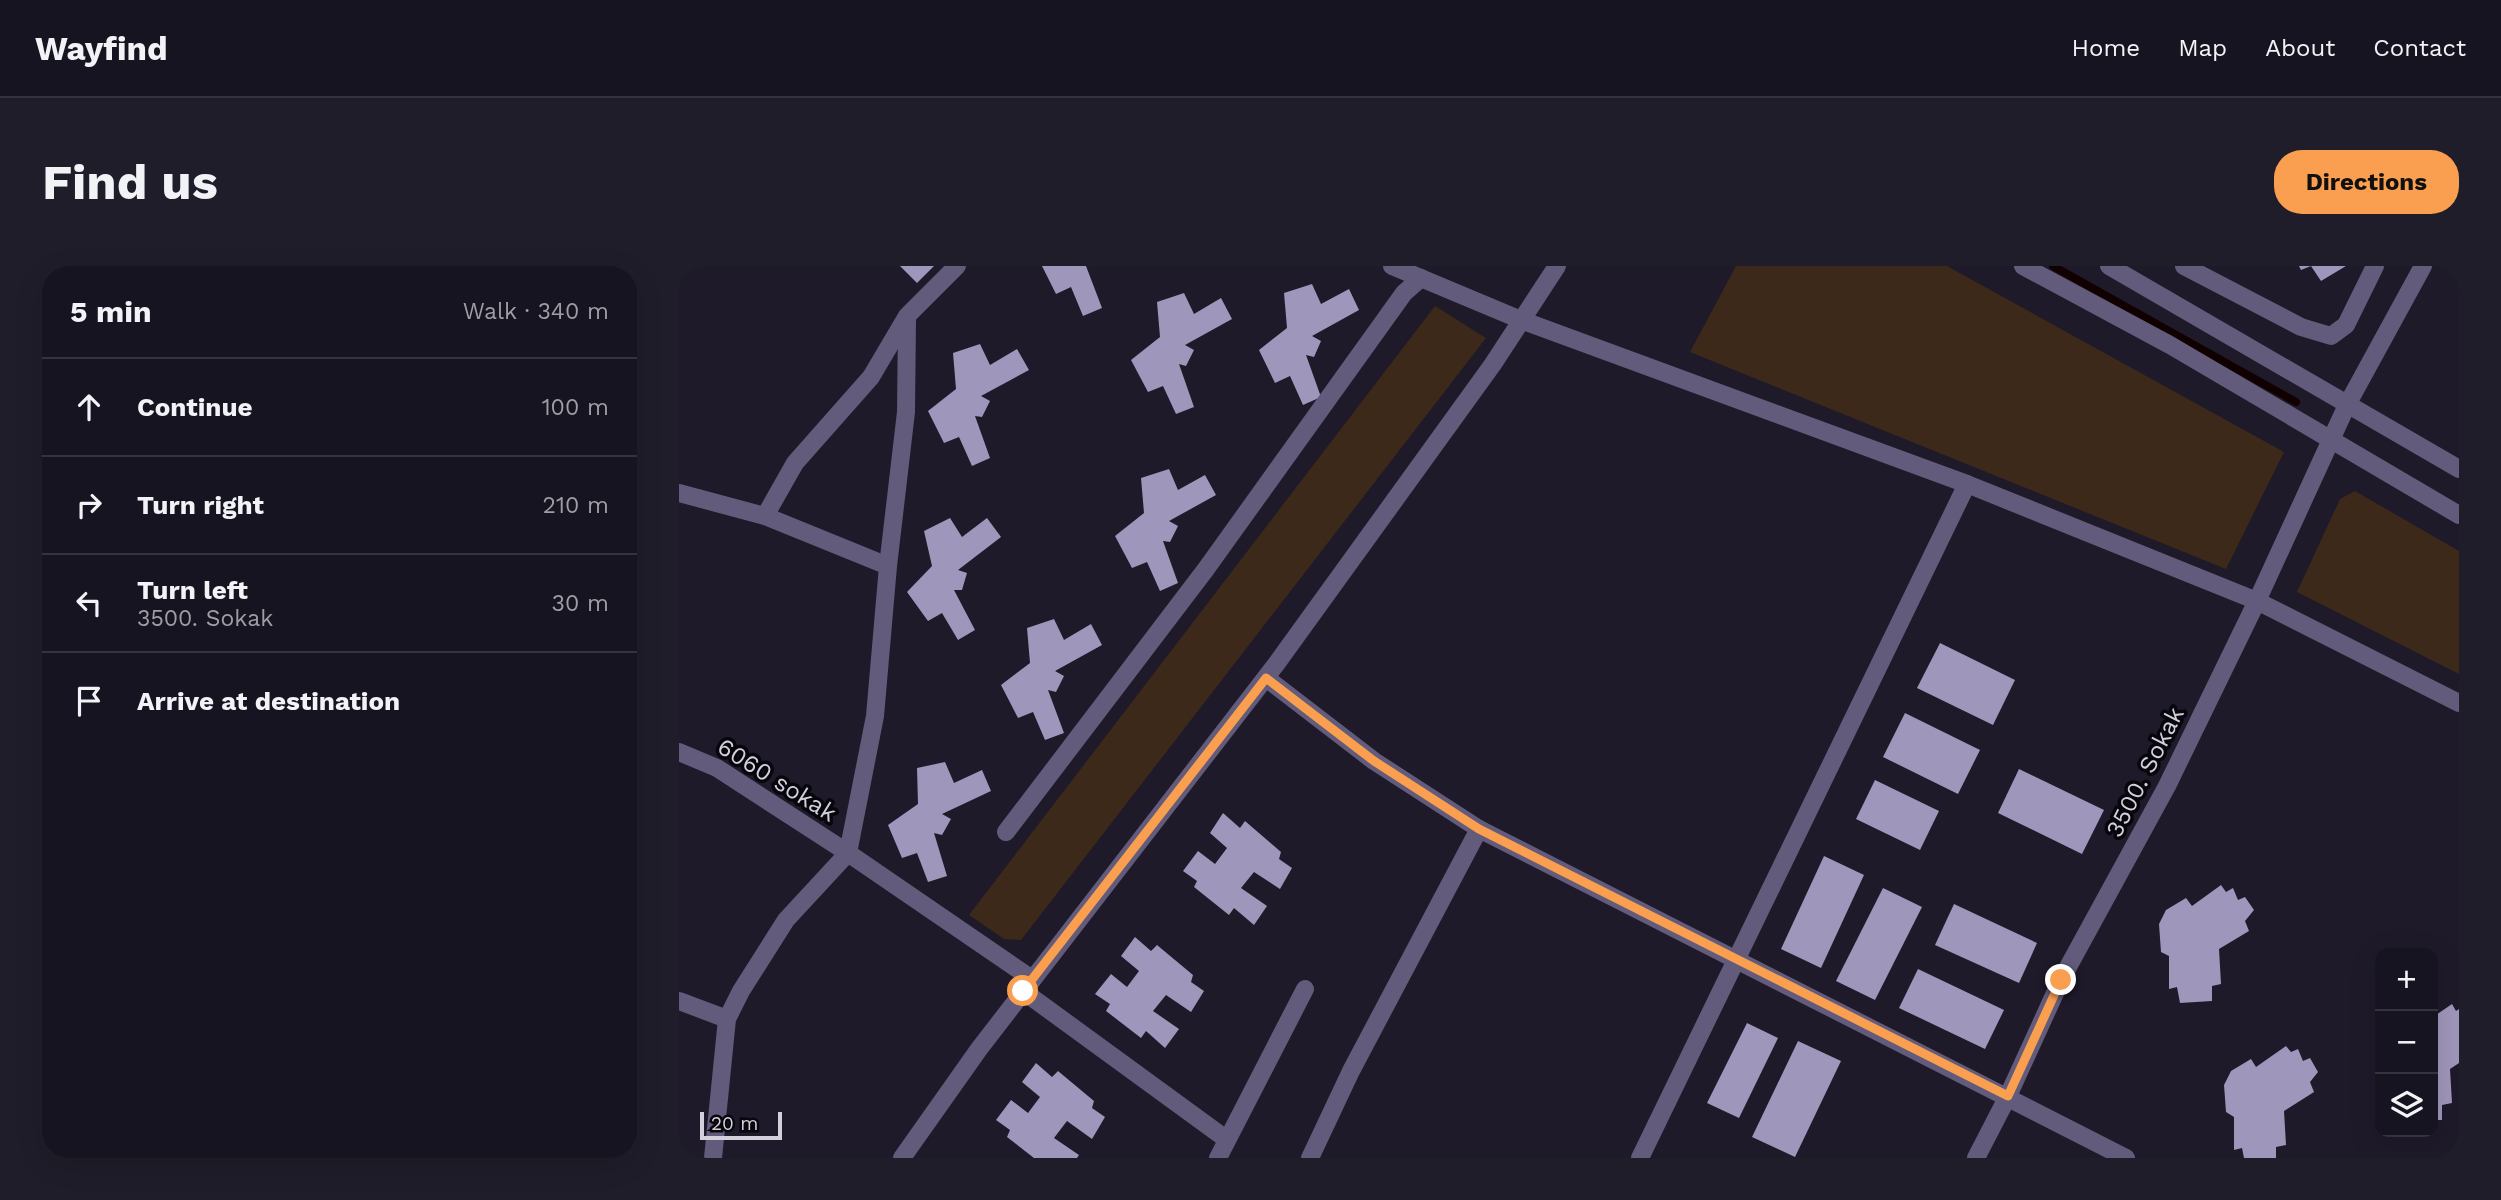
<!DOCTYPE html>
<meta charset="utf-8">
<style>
:root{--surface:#161420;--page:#1f1d29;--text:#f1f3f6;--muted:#9e9ea5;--line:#35333e;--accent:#fa9f4f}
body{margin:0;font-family:"Work Sans",sans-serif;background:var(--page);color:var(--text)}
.controls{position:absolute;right:21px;bottom:21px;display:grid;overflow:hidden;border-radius:14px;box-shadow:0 7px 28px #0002}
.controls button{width:63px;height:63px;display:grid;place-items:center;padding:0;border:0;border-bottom:2px solid var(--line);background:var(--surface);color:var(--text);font:35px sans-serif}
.scale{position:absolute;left:21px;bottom:18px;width:82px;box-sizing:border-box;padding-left:7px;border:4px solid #d3d0dc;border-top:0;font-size:19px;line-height:24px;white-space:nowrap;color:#d3d0dc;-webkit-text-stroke:5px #08060d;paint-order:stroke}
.stop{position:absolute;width:21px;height:21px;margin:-16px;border:5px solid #fa9f4f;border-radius:50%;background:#fff}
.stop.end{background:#fa9f4f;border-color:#fff;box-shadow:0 2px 7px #0008}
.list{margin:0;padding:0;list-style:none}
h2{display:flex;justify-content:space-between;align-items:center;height:91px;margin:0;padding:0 28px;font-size:30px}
h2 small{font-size:23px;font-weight:400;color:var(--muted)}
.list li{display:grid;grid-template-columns:46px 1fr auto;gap:21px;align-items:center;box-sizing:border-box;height:98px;padding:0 28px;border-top:2px solid var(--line)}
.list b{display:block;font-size:26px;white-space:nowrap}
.list p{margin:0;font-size:23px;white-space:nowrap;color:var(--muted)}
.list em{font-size:23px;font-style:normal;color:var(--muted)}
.icon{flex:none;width:38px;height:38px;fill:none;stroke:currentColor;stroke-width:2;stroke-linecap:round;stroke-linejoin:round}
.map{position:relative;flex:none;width:1780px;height:892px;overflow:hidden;border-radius:28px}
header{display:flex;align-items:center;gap:42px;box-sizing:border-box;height:98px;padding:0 35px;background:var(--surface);border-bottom:2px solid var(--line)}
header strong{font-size:33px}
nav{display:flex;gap:38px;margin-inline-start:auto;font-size:24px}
.intro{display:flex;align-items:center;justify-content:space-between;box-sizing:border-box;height:168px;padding:0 42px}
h1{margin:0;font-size:49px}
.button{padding:18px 32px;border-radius:28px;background:var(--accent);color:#111;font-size:24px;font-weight:700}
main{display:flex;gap:42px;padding:0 42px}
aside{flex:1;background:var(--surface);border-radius:28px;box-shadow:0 7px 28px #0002}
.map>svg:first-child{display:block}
</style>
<header>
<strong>Wayfind</strong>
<nav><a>Home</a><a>Map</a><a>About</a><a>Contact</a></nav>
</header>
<div class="intro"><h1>Find us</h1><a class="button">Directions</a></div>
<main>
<aside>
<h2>5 min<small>Walk · 340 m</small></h2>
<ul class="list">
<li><svg class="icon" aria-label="ahead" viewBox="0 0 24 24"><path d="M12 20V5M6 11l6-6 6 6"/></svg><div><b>Continue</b></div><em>100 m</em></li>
<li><svg class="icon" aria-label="right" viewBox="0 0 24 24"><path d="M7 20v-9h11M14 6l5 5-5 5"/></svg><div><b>Turn right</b></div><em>210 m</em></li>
<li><svg class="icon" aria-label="left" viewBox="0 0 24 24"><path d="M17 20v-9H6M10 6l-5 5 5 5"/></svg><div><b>Turn left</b><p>3500. Sokak</p></div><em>30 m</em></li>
<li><svg class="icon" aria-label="arrive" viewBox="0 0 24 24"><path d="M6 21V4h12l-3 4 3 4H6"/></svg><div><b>Arrive at destination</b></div></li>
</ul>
</aside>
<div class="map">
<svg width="1780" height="892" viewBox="0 0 1780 892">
<rect width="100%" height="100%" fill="#1e1a2a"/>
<g fill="#3d2919">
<polygon points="1057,0 1268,0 1605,186 1547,303 1011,86"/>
<polygon points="756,40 807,72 342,674 325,673 290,649"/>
<polygon points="1676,225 1780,285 1780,408 1618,326 1661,233"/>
</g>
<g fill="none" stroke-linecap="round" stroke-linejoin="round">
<polyline stroke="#100" stroke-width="8" points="1374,0 1617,136"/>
</g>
<g fill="#9f96bb">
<polygon points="221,0 255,0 238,17"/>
<polygon points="363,0 407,0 423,42 404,50 392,21 377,28"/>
<polygon points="1620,0 1667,0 1642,15 1632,0 1622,4"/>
<polygon points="633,18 642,38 670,23 680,44 633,70 642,75 635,91 627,89 642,131 624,139 611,110 596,117 580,84 608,62 605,27"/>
<polygon points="505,27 515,48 542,32 553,53 506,79 515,84 507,100 500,98 515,141 497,148 484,120 469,126 452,94 481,71 478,36"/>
<polygon points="301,78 311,99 338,83 350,104 302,130 311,135 303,151 296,150 311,192 293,200 280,171 265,177 249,145 277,123 274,87"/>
<polygon points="490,203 499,224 526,209 537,229 490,255 499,260 491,276 484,275 499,317 481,325 468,296 453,302 436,270 465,247 462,212"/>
<polygon points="271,252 283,271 308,252 322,271 279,304 288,307 283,324 275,324 296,364 279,374 263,347 249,355 228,326 253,300 245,265"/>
<polygon points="375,353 385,374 412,358 423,379 376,405 385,410 377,426 369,424 385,467 366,474 354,446 339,452 322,419 351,397 348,362"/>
<polygon points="1261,377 1336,414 1314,459 1238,422"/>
<polygon points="1226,447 1301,484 1279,528 1204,491"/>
<polygon points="266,496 275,517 303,504 312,525 263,548 272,553 263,569 255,567 268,610 249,616 238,587 223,592 209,559 239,538 238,502"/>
<polygon points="1340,503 1425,544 1403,588 1319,547"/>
<polygon points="1196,514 1260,545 1241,584 1177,553"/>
<polygon points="544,547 561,562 566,555 602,586 600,593 613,602 601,623 575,606 562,622 588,640 575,659 555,642 550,649 515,621 518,615 504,605 519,585 536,598 548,582 531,567"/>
<polygon points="1145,590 1185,609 1142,702 1102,683"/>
<polygon points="1542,619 1547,626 1554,622 1559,634 1566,631 1575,644 1566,655 1570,665 1540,683 1542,718 1533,720 1533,735 1501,737 1498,721 1490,723 1490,690 1482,686 1480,658 1487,644 1507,632 1513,640"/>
<polygon points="1204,622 1243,641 1196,734 1157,715"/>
<polygon points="1275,638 1358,677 1340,717 1256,679"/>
<polygon points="456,671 472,685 478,679 514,709 512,716 525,725 512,746 487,729 474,745 500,763 486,782 467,765 462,772 427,745 431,738 416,728 432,708 448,721 460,705 442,690"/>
<polygon points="1239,703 1325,744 1306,783 1220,742"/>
<polygon points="1773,738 1777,745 1780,743 1780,797 1771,803 1773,837 1763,839 1763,854 1754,854 1754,751"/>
<polygon points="1068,757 1099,772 1060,852 1028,837"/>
<polygon points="1119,775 1162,795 1116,891 1073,871"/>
<polygon points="1607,780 1612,786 1619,783 1624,795 1631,792 1639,806 1631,816 1635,826 1605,845 1607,879 1597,881 1597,892 1565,892 1563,882 1555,884 1555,851 1547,846 1545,819 1552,805 1572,793 1577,801"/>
<polygon points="357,797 373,811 379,805 415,835 413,842 426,851 413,873 388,855 375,872 400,889 398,892 355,892 328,871 331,864 317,854 332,834 349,847 361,831 343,816"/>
</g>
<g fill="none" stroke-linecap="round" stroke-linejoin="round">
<g stroke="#625b7b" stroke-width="18">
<polyline points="713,0 842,54 1288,218 1578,335 1780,437"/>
<polyline points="1344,0 1491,79 1780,249"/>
<polyline points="1430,0 1780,203"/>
<polyline points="1505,0 1622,61 1652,70 1667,59 1696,0"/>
<polyline points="0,227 86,250 209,300 196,450 169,587 353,713"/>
<polyline points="86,250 116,197 192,111 228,50 278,0"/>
<polyline points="209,300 227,146 228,54"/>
<polyline points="587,412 695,495 800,563 1447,892"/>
<polyline points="0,486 38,502 169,587 107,654 62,725 48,753 0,735"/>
<polyline points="327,566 527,303 725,27 742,12"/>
<polyline points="344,725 547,873"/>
<polyline points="34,892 48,753"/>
<polyline points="223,892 300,783 598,397 814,98 878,0"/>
<polyline points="539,892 626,723"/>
<polyline points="631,892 672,805 800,563"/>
<polyline points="961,892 1288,218"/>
<polyline points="1297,892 1329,830 1382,714 1488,520 1578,335 1668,139 1744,0"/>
</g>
</g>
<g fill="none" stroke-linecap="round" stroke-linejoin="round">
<polyline stroke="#fa9f4f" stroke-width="9" points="344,725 587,412 695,495 800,563 1329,830 1382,714"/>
</g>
<g text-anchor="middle" stroke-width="7" stroke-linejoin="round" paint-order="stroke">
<g font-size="24" fill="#d3d0dc" stroke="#08060d">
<text transform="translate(1466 506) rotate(-63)" y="8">3500. Sokak</text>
<text transform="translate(98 514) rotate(32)" y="8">6060 sokak</text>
</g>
</g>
</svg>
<div class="controls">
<button>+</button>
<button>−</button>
<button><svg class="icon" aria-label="layers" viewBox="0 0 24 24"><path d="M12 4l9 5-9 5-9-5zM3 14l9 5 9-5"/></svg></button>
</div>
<div class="scale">20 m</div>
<div class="stop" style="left:344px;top:725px"></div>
<div class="stop end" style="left:1382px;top:714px"></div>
</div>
</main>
